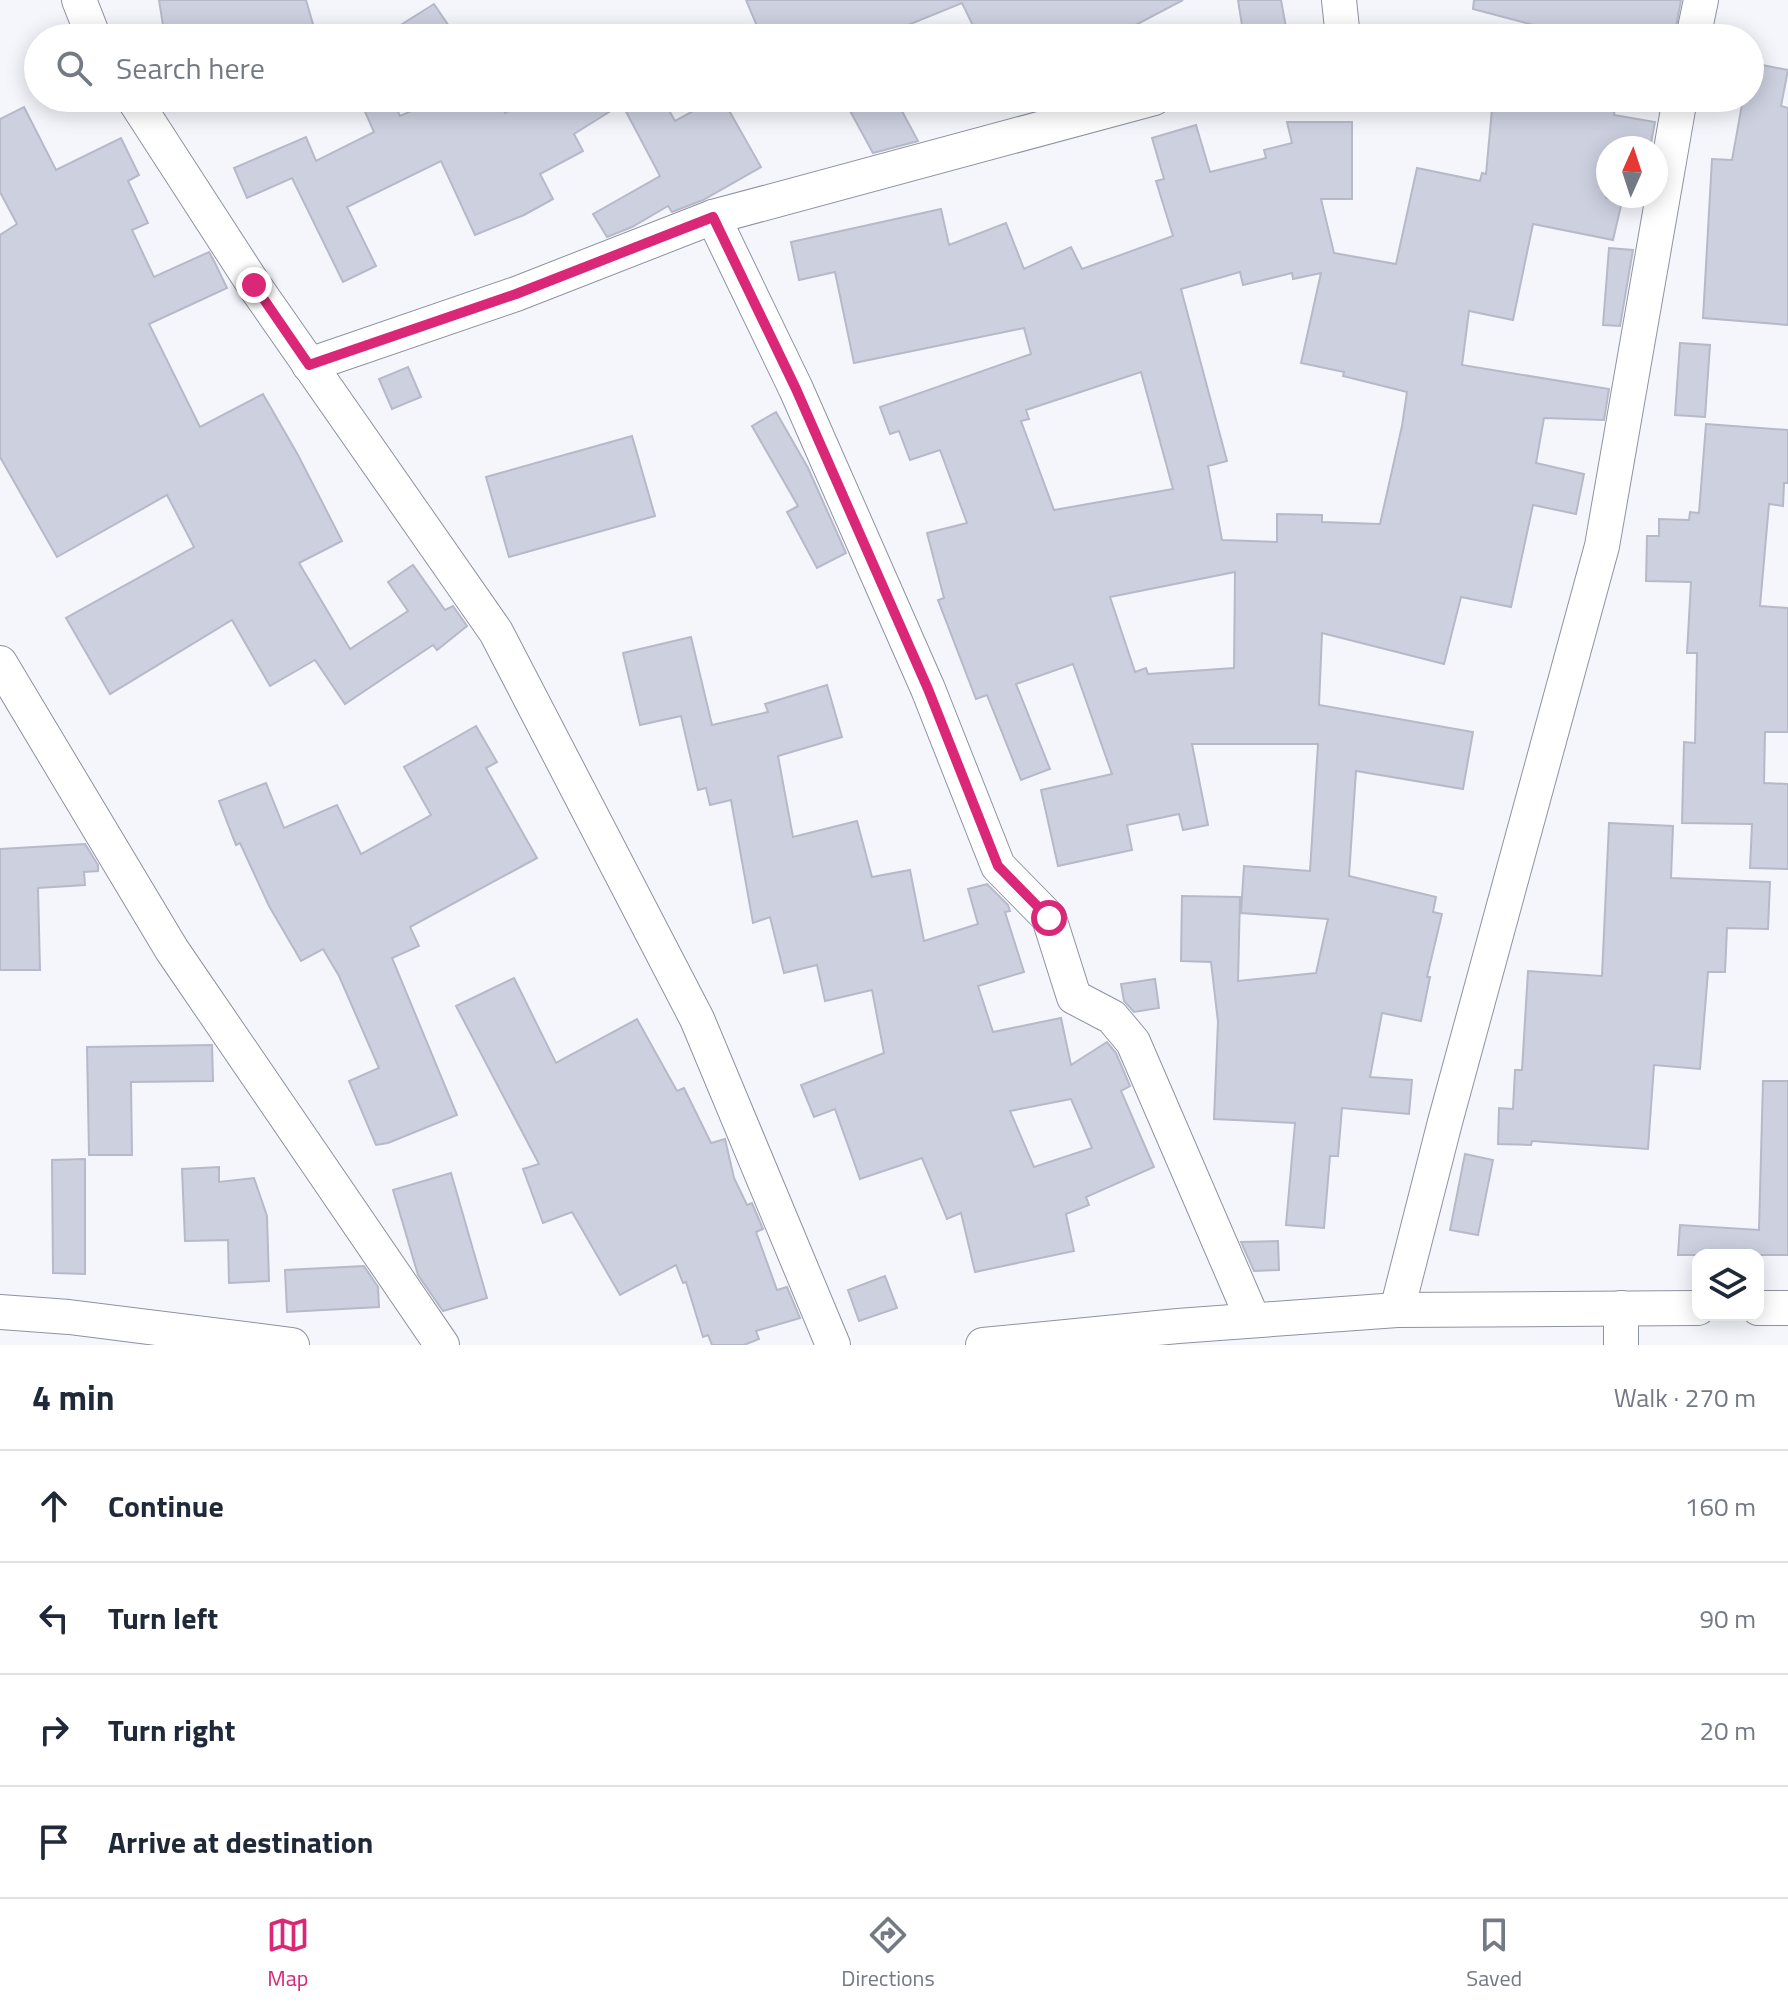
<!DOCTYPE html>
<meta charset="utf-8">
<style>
:root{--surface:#fff;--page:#f6f6f7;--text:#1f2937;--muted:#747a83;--line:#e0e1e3;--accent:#db2777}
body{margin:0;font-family:"Titillium Web",sans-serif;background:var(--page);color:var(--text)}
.controls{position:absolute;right:24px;bottom:24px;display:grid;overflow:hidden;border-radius:16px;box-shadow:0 4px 20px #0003}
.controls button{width:72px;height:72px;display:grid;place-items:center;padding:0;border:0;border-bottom:2px solid var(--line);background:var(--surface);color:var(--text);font:40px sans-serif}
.compass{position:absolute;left:1596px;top:136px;width:72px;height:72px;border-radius:50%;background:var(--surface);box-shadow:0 4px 20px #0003;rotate:3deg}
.stop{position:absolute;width:24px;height:24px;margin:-18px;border:6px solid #db2777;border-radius:50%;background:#fff}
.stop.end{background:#db2777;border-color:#fff;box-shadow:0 2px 8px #0008}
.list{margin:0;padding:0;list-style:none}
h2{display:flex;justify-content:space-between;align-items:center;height:104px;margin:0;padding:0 32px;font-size:34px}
h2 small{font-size:26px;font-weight:400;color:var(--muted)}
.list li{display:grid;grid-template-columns:52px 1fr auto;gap:24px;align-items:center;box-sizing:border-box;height:112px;padding:0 32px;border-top:2px solid var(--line)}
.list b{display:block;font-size:30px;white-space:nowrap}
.list em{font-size:26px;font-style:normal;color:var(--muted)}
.icon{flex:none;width:44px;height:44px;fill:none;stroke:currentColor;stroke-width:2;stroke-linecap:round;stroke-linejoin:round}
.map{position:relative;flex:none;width:1788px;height:1345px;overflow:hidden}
.search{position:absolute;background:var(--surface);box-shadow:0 4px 20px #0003;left:24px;right:24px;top:24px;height:88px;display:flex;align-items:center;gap:20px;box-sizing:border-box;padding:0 28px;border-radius:44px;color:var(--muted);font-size:30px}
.sheet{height:552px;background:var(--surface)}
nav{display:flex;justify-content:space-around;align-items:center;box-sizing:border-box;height:112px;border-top:2px solid var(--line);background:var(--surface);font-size:22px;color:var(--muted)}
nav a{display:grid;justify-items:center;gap:4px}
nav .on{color:var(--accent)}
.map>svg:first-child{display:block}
</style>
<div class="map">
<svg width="1788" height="1345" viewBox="0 0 1788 1345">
<rect width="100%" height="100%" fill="#f5f6fc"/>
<g fill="#cdd0df" stroke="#b6b9c8" stroke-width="2" fill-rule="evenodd">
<polygon points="159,0 306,0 317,38 165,38"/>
<polygon points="746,0 1183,0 1111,38 979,38 962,3 876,38 762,38"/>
<polygon points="1238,0 1281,0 1288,38 1244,38"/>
<polygon points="1474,0 1681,0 1674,38 1583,38 1473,9"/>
<polygon points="434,4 457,38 380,38"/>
<polygon points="1757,64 1788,70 1781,106 1788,108 1788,325 1703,318 1712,159 1732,160 1743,99 1750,100"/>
<polygon points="359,98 392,98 400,116 442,98 497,98 505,113 533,98 662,98 675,121 717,98 722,98 761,167 703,200 672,212 668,206 632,227 607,237 593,214 660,176 622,104 574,134 583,151 540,174 553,199 524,215 475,235 441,161 347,207 376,266 343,282 292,178 247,198 234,168 306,137 316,161 374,132"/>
<polygon points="843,98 895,98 918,141 873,153"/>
<path d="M 1493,98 L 1615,107 L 1614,115 L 1655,122 L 1650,148 L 1608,148 L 1606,198 L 1622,201 L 1613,240 L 1533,224 L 1513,320 L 1469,311 L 1462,365 L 1609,389 L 1604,420 L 1544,418 L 1536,463 L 1584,474 L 1576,514 L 1533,505 L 1511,607 L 1461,597 L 1444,664 L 1322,633 L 1319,705 L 1473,732 L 1463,789 L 1356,771 L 1349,876 L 1436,897 L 1433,912 L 1442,914 L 1427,977 L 1430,977 L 1421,1021 L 1382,1013 L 1370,1077 L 1412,1080 L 1409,1114 L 1342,1108 L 1338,1156 L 1330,1156 L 1324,1228 L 1286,1225 L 1295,1123 L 1214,1119 L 1218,1022 L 1211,962 L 1181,961 L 1182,896 L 1240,897 L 1238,981 L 1316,973 L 1328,919 L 1241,913 L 1244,866 L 1310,871 L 1318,744 L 1192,744 L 1208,825 L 1183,830 L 1179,814 L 1127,825 L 1132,850 L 1058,866 L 1041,790 L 1112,774 L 1073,664 L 1016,684 L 1050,769 L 1021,780 L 987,695 L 976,699 L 938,600 L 944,598 L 927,533 L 967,523 L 940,450 L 910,460 L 899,431 L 890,434 L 880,407 L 1031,354 L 1024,328 L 854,363 L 835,272 L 799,280 L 791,242 L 941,209 L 949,245 L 1006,223 L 1024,269 L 1071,247 L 1082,269 L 1173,236 L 1156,181 L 1164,179 L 1152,138 L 1196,125 L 1210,172 L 1266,158 L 1264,150 L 1292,143 L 1287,122 L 1352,122 L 1352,199 L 1321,199 L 1334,253 L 1396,264 L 1417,168 L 1480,181 L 1482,173 L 1486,174 ZM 1240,272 L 1243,285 L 1292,273 L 1293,279 L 1321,273 L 1301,363 L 1344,372 L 1343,376 L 1407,392 L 1402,426 L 1380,524 L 1322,522 L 1322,515 L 1277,514 L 1277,542 L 1222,540 L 1208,466 L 1227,461 L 1181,289 ZM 1141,372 L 1173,489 L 1054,510 L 1021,421 L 1029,419 L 1026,410 ZM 1235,572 L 1234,668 L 1148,674 L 1146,668 L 1135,672 L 1110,597 Z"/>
<polygon points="24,107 56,170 121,138 139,175 128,181 148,223 132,230 154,277 209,252 214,261 227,288 149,324 200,427 263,394 298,455 342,541 299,563 350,649 408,611 388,582 413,565 445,610 453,606 467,626 437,650 433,645 345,704 315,660 270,686 232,620 110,694 66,618 194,547 167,495 57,557 0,457 0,235 17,224 0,192 0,119"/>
<polygon points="1609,248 1633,250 1620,326 1603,325"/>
<polygon points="1680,343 1710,345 1705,417 1675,415"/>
<polygon points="408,367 421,397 392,409 379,379"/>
<polygon points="776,412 808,468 846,553 817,568 787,512 798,506 752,426"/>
<polygon points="1706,424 1788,430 1788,483 1784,483 1783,506 1769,504 1760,606 1788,608 1788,732 1765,732 1764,783 1788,784 1788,869 1750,868 1752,824 1682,823 1684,742 1695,743 1697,653 1687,653 1691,582 1646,581 1647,536 1659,536 1659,519 1689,520 1690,512 1699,513"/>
<polygon points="632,436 655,516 509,557 486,477"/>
<path d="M 691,637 L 712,725 L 768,712 L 765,704 L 827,685 L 842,737 L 778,756 L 793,837 L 857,821 L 872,877 L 910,870 L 924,941 L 978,924 L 968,889 L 987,884 L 1008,905 L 1010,911 L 1005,912 L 1024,972 L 978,986 L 993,1032 L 1061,1018 L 1071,1065 L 1107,1042 L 1116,1053 L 1130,1086 L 1121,1091 L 1154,1167 L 1086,1197 L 1089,1205 L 1066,1214 L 1074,1251 L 975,1272 L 961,1213 L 947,1219 L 922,1158 L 860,1179 L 835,1109 L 814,1117 L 801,1085 L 884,1053 L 872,990 L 825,1001 L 817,965 L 784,973 L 770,917 L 753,923 L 731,800 L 710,805 L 706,788 L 698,790 L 681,716 L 640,725 L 623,653 ZM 1071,1099 L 1092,1148 L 1034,1167 L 1010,1111 Z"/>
<polygon points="476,726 497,762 486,768 537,858 410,927 419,946 392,958 457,1115 388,1143 376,1145 349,1081 379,1068 339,976 323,949 301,961 269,906 240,843 236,845 219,801 266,783 284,828 337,805 361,854 431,815 404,767"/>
<polygon points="1609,823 1673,826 1671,878 1770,882 1768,929 1727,928 1725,972 1708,972 1700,1069 1654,1065 1648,1149 1532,1141 1531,1145 1498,1144 1499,1108 1513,1109 1515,1070 1522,1070 1528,971 1602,976"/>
<polygon points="85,844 98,865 98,871 84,872 85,885 38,888 40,970 0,970 0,849"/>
<polygon points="514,978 556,1063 637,1019 677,1091 684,1088 711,1143 725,1139 734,1178 747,1205 752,1203 763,1229 756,1232 777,1290 787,1287 800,1318 756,1331 759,1339 744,1345 712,1345 708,1335 703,1337 686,1282 683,1283 676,1265 620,1295 572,1212 543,1223 523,1169 539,1164 456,1006"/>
<polygon points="1155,979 1159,1008 1134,1012 1124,1001 1121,984"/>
<polygon points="212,1045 213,1081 131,1082 132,1155 89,1155 87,1047"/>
<polygon points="1763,1081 1788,1081 1788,1255 1678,1255 1680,1225 1759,1230"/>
<polygon points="1465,1154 1493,1160 1478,1235 1450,1230"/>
<polygon points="85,1159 85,1274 53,1273 52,1160"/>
<polygon points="219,1167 219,1182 254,1178 267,1216 269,1281 229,1283 228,1240 185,1241 182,1169"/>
<polygon points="451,1173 487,1298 443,1311 418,1275 393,1190"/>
<polygon points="1278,1241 1279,1270 1254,1271 1241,1242"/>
<polygon points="364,1266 378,1287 379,1307 287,1312 285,1270"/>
<polygon points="885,1276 897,1308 859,1321 848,1290"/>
</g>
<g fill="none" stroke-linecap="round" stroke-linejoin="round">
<defs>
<g id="minor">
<polyline points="79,0 94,38"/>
<polyline points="1339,0 1343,38"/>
<polyline points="1693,38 1701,0"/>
<polyline points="133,98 254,285 496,632 697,1019 833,1345"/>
<polyline points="713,217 796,389 928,689 998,866 1049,918 1074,997 1112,1017 1133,1042 1253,1320"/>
<polyline points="309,365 516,294 713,217 1154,98"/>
<polyline points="0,663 172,950 442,1345"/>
<polyline points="1758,1308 1788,1308"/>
<polyline points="1397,1310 1445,1122 1602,546 1680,98"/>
<polyline points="0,1312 69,1317 292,1345"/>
<polyline points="983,1345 1178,1326 1397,1310 1698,1308"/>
<polyline points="1621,1345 1621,1308"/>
</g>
</defs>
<use href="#minor" stroke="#8f929f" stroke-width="36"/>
<use href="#minor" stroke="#fff" stroke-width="34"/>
</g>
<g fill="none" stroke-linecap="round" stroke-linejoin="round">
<polyline stroke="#db2777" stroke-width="10" points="254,285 309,365 516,294 713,217 796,389 928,689 998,866 1049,918"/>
</g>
</svg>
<div class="controls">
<button><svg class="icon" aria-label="layers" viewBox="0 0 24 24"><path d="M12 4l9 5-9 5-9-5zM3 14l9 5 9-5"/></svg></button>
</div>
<svg class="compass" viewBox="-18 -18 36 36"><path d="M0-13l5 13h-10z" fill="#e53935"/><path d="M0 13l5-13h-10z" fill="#747a83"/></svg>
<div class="stop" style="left:1049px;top:918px"></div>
<div class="stop end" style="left:254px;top:285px"></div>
<div class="search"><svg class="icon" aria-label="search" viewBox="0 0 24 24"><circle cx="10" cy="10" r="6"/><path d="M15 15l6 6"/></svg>Search here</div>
</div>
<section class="sheet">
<h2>4 min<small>Walk · 270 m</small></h2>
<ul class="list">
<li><svg class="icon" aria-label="ahead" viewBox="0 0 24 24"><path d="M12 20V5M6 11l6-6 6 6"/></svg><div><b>Continue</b></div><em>160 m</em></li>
<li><svg class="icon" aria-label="left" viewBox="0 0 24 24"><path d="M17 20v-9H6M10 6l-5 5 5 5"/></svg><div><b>Turn left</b></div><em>90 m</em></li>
<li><svg class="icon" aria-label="right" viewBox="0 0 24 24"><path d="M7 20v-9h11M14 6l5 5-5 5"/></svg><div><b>Turn right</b></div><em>20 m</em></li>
<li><svg class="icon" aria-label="arrive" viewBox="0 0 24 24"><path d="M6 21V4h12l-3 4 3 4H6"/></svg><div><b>Arrive at destination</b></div></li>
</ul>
</section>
<nav>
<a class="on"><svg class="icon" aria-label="map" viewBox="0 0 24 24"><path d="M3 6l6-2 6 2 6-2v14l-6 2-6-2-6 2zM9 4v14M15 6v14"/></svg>Map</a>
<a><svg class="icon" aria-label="directions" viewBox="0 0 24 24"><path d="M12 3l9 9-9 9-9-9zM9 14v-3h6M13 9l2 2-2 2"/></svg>Directions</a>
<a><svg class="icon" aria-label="saved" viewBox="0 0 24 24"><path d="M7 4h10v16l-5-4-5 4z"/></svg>Saved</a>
</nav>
